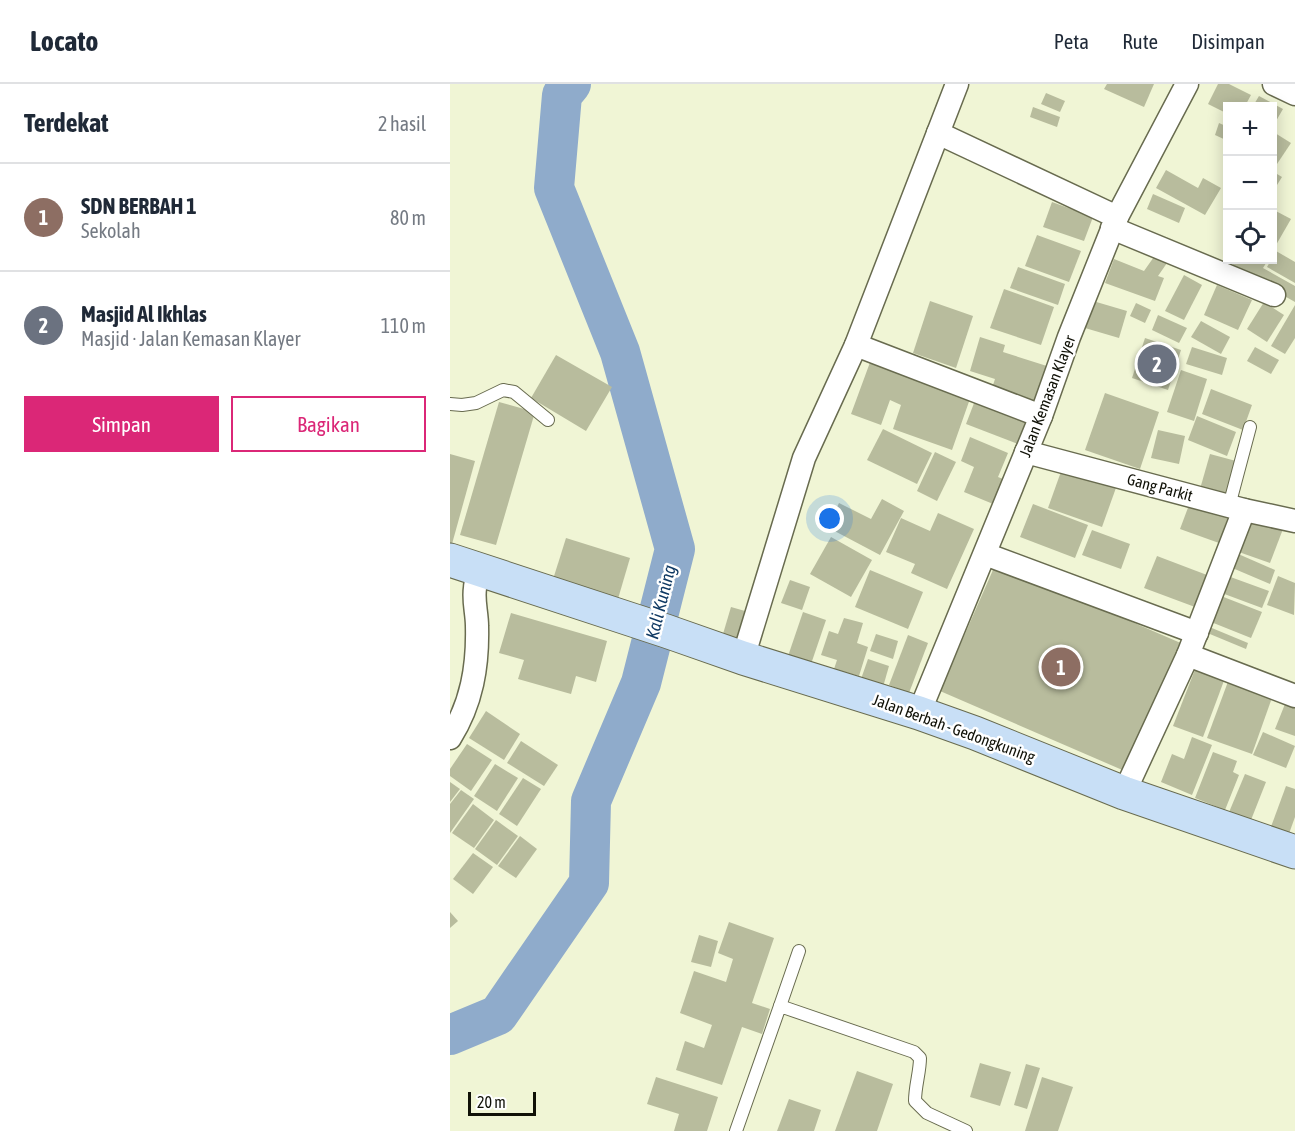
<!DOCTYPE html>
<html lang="id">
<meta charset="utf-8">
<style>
:root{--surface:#fff;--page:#f6f6f7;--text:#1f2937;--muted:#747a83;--line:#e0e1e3;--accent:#db2777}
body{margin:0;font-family:"Asap Condensed",sans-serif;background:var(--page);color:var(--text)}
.controls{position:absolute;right:18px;top:18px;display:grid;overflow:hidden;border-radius:0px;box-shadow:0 3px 15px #0003}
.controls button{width:54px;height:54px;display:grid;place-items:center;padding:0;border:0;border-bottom:2px solid var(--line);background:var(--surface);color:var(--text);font:30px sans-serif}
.scale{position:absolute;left:18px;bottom:15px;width:68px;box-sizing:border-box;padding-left:6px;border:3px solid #101107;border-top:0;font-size:16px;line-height:21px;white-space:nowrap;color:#101107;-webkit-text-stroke:4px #fff;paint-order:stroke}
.you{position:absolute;left:380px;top:435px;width:21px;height:21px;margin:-15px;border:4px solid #fff;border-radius:50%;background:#1a73e8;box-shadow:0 0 0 9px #1a73e833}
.badge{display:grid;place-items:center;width:39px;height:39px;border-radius:50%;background:var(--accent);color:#fff;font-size:20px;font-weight:700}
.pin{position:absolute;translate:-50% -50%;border:3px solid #fff;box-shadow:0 2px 6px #0006}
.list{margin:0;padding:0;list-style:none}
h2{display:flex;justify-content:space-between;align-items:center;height:78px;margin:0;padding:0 24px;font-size:26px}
h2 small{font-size:20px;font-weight:400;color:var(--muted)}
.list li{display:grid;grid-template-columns:39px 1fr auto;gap:18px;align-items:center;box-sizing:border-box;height:108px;padding:0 24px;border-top:2px solid var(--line)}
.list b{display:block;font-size:22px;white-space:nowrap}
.list p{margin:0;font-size:20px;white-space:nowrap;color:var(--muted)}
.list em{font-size:20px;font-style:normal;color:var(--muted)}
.actions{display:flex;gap:12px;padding:18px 24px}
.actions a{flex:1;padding:14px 0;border:2px solid var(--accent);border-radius:0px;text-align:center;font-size:21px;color:var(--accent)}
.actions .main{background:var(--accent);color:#fff}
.icon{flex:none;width:33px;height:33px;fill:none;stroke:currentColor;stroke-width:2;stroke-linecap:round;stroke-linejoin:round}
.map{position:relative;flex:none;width:845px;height:1047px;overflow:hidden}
header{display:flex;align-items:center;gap:36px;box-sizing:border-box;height:84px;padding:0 30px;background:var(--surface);border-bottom:2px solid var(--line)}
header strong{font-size:28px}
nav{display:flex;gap:33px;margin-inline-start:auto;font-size:21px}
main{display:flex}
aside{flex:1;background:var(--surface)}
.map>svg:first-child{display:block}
</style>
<header>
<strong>Locato</strong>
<nav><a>Peta</a><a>Rute</a><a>Disimpan</a></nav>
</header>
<main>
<aside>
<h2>Terdekat<small>2 hasil</small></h2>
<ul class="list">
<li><span class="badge" style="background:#8d6e63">1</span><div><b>SDN BERBAH 1</b><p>Sekolah</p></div><em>80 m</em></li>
<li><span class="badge" style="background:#6b7280">2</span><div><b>Masjid Al Ikhlas</b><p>Masjid · Jalan Kemasan Klayer</p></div><em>110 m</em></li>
</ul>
<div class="actions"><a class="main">Simpan</a><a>Bagikan</a></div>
</aside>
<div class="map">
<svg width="845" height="1047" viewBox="0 0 845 1047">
<rect width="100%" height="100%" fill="#f0f5d5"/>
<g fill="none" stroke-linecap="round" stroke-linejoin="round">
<polyline stroke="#8fabcb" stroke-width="40" points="0,951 48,931 139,799 141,717 191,599 225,465 170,268 104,104 112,11 121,0"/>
</g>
<g fill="#b8bc9d">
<polygon points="657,0 704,0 694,23 654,5"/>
<polygon points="768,0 779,0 801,11 795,22 778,22 778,30 758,20"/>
<polygon points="596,9 615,17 610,28 591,20"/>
<polygon points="809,12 833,25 822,44 822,22 803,22"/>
<polygon points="583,23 610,33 607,43 580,33"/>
<polygon points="769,39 778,43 778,57 765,51"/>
<polygon points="825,49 841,59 827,80 822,78 822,53"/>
<polygon points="716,86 748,104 753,94 771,104 755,131 706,104"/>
<polygon points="822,87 832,93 822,109"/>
<polygon points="703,110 735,124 729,139 697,125"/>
<polygon points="602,118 643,133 634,157 593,143"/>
<polygon points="822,125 841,135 822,168"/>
<polygon points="587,151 631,167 619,198 575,182"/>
<polygon points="826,167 845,178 845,199 817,183 821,176 822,176"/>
<polygon points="706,170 717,179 708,192 714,194 705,217 655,199 664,175 694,187"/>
<polygon points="786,176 818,176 813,184 845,202 845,218 782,182"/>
<polygon points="568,183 615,200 608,221 560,204"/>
<polygon points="734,191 752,201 734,236 715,227"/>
<polygon points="767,201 802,216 788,246 754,231"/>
<polygon points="554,205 604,223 591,261 540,244"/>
<polygon points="480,217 523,232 506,284 463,269"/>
<polygon points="643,217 677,227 669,254 635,244"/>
<polygon points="814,218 834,231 817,258 797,245"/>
<polygon points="686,219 701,226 695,239 680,232"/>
<polygon points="845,221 845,254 835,270 821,262"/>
<polygon points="708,231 737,244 729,259 702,246"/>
<polygon points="751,237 780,253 771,270 741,253"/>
<polygon points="530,253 555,261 553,268 600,283 586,325 540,310 545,295 520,287"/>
<polygon points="695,254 731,266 718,306 682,294"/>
<polygon points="742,263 777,274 772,291 736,280"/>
<polygon points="805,263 829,276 821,290 797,277"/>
<polygon points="106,271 162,303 136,347 81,314"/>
<polygon points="422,273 522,309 502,366 443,345 451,321 440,316 431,341 401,330"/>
<polygon points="731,286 757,295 744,337 717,328"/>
<polygon points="761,305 802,321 793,346 752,330"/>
<polygon points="655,309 709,328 690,385 635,366"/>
<polygon points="526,314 583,337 573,362 516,340"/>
<polygon points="49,318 85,328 46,461 10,451"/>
<polygon points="747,332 786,348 777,372 738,356"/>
<polygon points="433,345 482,369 467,400 417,376"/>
<polygon points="708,346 735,352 729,380 701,374"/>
<polygon points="520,353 558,369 548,393 558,397 548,422 514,408 524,383 511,377"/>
<polygon points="485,368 506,378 487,417 467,407"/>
<polygon points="0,370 25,377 2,460 0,459"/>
<polygon points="760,370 786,377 776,412 750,405"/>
<polygon points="613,382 667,401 652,443 598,424"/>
<polygon points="742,413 780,427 769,459 730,445"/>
<polygon points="432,415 454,427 430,471 377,443 389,419 421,435"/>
<polygon points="583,420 638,441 625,474 570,453"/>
<polygon points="488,429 524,445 497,505 461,489 465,480 436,468 451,434 480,447"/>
<polygon points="798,433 833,445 820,479 786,467"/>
<polygon points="642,446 680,460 671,485 632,471"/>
<polygon points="381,453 422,476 401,513 360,490"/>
<polygon points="116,454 180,474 165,525 100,505"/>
<polygon points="786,469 825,486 820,500 780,483"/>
<polygon points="707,472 757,491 745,523 694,504"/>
<polygon points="546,479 733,560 677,688 490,607"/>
<polygon points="420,486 473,508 458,545 405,523"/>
<polygon points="775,491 819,507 812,524 769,508"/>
<polygon points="828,492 845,499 844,531 817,521"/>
<polygon points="340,496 360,503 352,526 331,519"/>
<polygon points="771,512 812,528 801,554 761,538"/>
<polygon points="281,523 302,529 291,566 270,560"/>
<polygon points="353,528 376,536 359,586 336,578"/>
<polygon points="61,529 157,557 146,598 126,592 121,610 68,595 74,576 49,569"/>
<polygon points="394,534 413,539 407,559 418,563 409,592 384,585 387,576 371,571 379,547 388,550"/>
<polygon points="757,542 798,559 796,565 755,548"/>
<polygon points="426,550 448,557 443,575 420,567"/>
<polygon points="458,551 478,559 459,609 439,601"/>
<polygon points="418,575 439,582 433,603 411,595"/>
<polygon points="746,583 775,594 753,653 723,642"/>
<polygon points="779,595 823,611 802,670 757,654"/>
<polygon points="837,615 845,618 845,652 825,645"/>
<polygon points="36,627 70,650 54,676 19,654"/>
<polygon points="813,648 845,662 836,684 803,671"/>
<polygon points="742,653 762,661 742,711 711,698 722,670 734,675"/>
<polygon points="71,657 108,681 94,702 57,679"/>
<polygon points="17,660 42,676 21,707 0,692 0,685"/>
<polygon points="763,668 787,677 783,688 789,691 775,726 745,714"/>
<polygon points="45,680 68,694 47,727 24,712"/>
<polygon points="795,690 816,698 799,741 777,733"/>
<polygon points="73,694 91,705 67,742 49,730"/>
<polygon points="0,698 10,705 0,718"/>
<polygon points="836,702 845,705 845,733 836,758 818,751"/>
<polygon points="11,706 24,715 0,749 0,720"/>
<polygon points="23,720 44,736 24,764 2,749"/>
<polygon points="46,736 68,752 47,781 25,765"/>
<polygon points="70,752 87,765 66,794 48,782"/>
<polygon points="23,769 43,783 23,810 3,795"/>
<polygon points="0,828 8,837 0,844"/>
<polygon points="279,838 324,854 302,919 320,925 312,950 292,943 272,1001 226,986 235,957 254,964 262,941 230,929 244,887 276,898 283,875 268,869"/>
<polygon points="249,851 268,857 261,883 241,878"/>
<polygon points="530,979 561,988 550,1022 520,1013"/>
<polygon points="576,980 590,984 577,1025 564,1021"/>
<polygon points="407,987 443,1000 427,1047 385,1047"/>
<polygon points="206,993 268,1013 257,1047 224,1047 229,1030 197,1020"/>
<polygon points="592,993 623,1003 608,1047 575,1047"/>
<polygon points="339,1015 371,1026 364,1047 327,1047"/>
</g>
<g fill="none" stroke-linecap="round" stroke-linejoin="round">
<defs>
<g id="service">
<polyline points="0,320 12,321 26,319 53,306 64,308 98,336"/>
<polyline points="779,422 800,343"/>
<polyline points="330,922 349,867"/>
<path d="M 286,1047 L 330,922 L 464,968 L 470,974 C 470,988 465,1002 465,1017 L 477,1029 L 516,1047"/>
</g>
<g id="minor">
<polyline points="824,0 845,10"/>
<polyline points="488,49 667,133"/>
<polyline points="662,144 824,211"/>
<polyline points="406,261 591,332"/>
<polyline points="576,368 794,426 845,437"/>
<polyline points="535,470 747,549"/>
<polyline points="738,571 845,612"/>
<polyline points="293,574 354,374 406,261 507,0"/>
<polyline points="469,629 591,332 619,253 667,133 737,0"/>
<path d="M 0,654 C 22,619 28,582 27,542 C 27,529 23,517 25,504 C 25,498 28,492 30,486"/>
<polyline points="674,709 738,571 794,426"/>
</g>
<polyline id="secondary" points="0,476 216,547 293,574 469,629 525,649 674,709 845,768"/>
</defs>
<use href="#service" stroke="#686b4f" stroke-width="14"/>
<use href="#minor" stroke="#686b4f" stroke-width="25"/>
<use href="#secondary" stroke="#686b4f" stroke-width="35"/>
<use href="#service" stroke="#fff" stroke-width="12"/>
<use href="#minor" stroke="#fff" stroke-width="22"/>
<use href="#secondary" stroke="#c8dff6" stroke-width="33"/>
</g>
<g text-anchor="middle" stroke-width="5" stroke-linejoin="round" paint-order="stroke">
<g font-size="16" fill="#101107" stroke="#fff">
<text transform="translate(597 312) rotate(-69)" y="6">Jalan Kemasan Klayer</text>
<text transform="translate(710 403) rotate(15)" y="6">Gang Parkit</text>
<text transform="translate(504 644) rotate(20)" y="6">Jalan Berbah - Gedongkuning</text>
</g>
<g font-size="18" font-style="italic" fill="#0f3963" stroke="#fff">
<text transform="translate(211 518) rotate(-76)" y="6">Kali Kuning</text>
</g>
</g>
</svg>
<div class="controls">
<button>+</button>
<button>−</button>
<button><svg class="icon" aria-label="locate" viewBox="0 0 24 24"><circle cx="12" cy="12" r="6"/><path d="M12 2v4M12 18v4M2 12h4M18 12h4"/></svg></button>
</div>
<div class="scale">20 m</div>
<div class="you"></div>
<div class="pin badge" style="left:611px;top:583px;background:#8d6e63">1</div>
<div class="pin badge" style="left:707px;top:280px;background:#6b7280">2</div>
</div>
</main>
